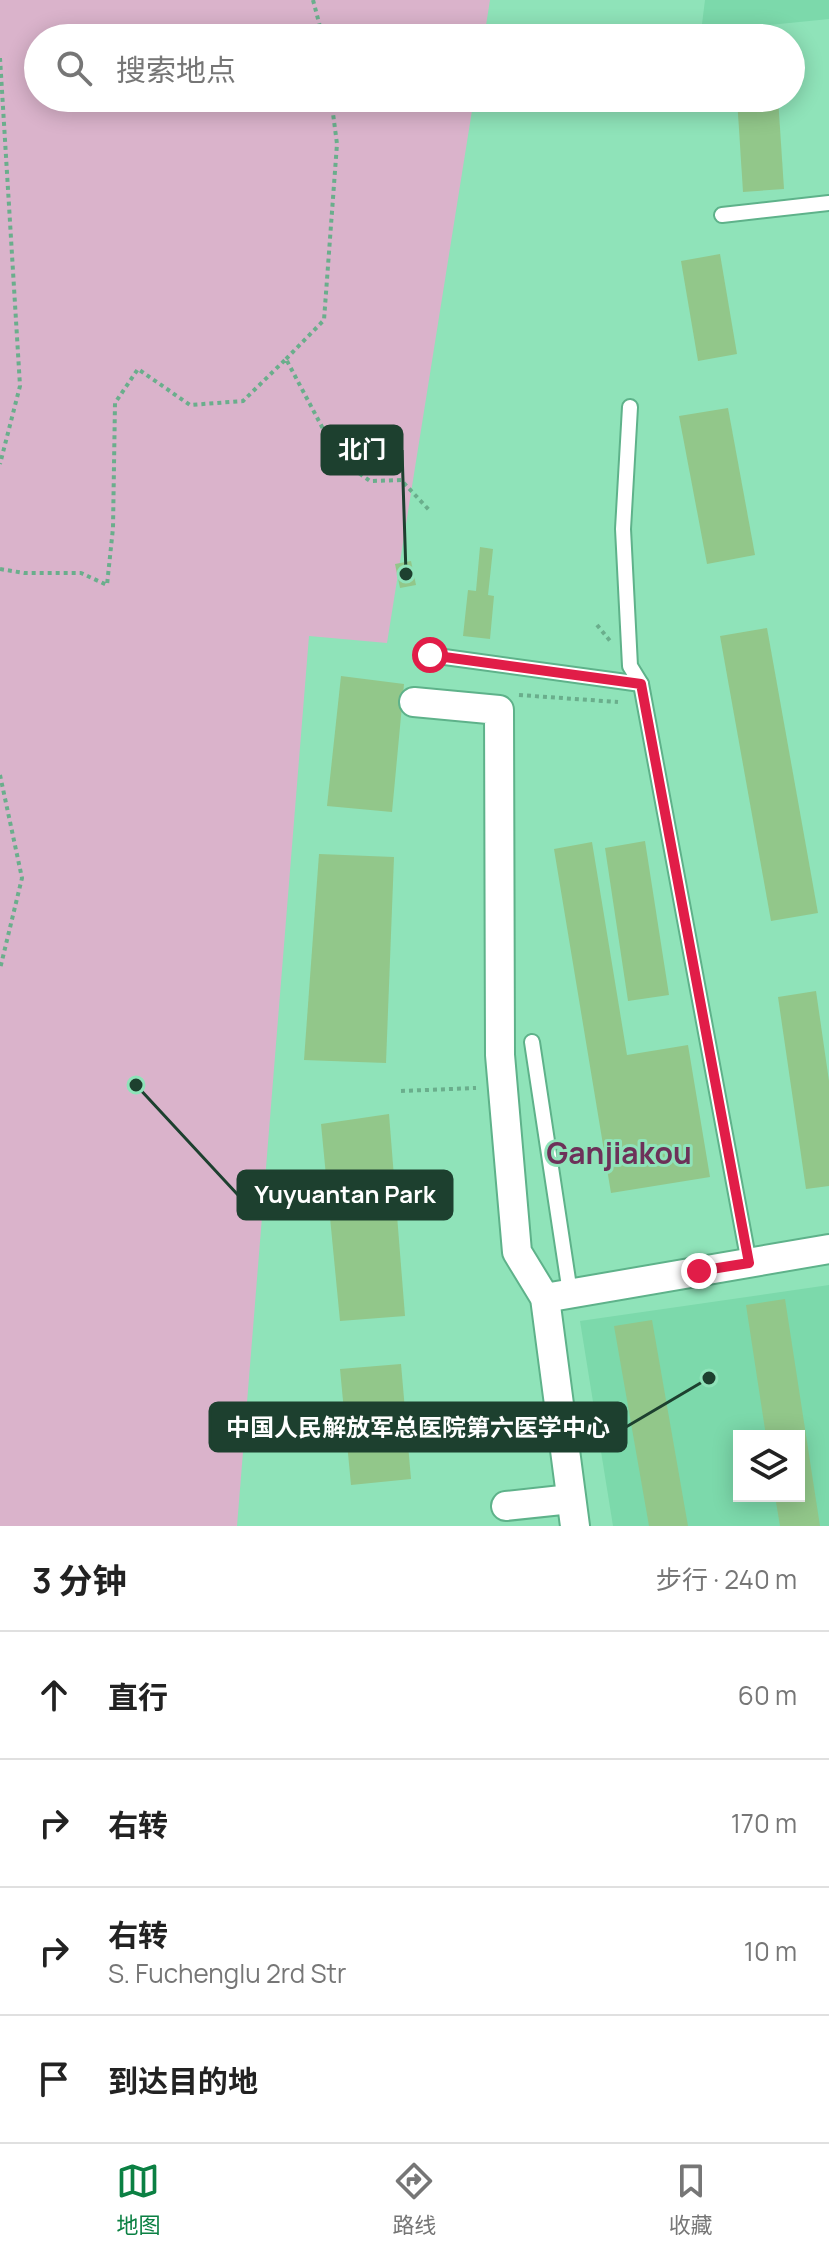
<!DOCTYPE html>
<html lang="zh">
<meta charset="utf-8">
<style>
:root{--surface:#fff;--page:#f2f2f2;--text:#222;--muted:#767676;--line:#e0e0e0;--accent:#0b8043}
body{margin:0;font-family:Manrope,"Noto Sans SC",sans-serif;background:var(--page);color:var(--text)}
.controls{position:absolute;right:24px;bottom:24px;display:grid;overflow:hidden;border-radius:0px;box-shadow:0 4px 20px #0003}
.controls button{width:72px;height:72px;display:grid;place-items:center;padding:0;border:0;border-bottom:2px solid var(--line);background:var(--surface);color:var(--text);font:40px sans-serif}
.stop{position:absolute;width:24px;height:24px;margin:-18px;border:6px solid #e11d48;border-radius:50%;background:#fff}
.stop.end{background:#e11d48;border-color:#fff;box-shadow:0 2px 8px #0008}
.list{margin:0;padding:0;list-style:none}
h2{display:flex;justify-content:space-between;align-items:center;height:104px;margin:0;padding:0 32px;font-size:34px}
h2 small{font-size:26px;font-weight:400;color:var(--muted)}
.list li{display:grid;grid-template-columns:52px 1fr auto;gap:24px;align-items:center;box-sizing:border-box;height:128px;padding:0 32px;border-top:2px solid var(--line)}
.list b{display:block;font-size:30px;white-space:nowrap}
.list p{margin:0;font-size:26px;white-space:nowrap;color:var(--muted)}
.list em{font-size:26px;font-style:normal;color:var(--muted)}
.icon{flex:none;width:44px;height:44px;fill:none;stroke:currentColor;stroke-width:2;stroke-linecap:round;stroke-linejoin:round}
.map{position:relative;flex:none;width:829px;height:1526px;overflow:hidden}
.search{position:absolute;background:var(--surface);box-shadow:0 4px 20px #0003;left:24px;right:24px;top:24px;height:88px;display:flex;align-items:center;gap:20px;box-sizing:border-box;padding:0 28px;border-radius:44px;color:var(--muted);font-size:30px}
.sheet{height:616px;background:var(--surface)}
nav{display:flex;justify-content:space-around;align-items:center;box-sizing:border-box;height:112px;border-top:2px solid var(--line);background:var(--surface);font-size:22px;color:var(--muted)}
nav a{display:grid;justify-items:center;gap:4px}
nav .on{color:var(--accent)}
.map>svg:first-child{display:block}
</style>
<div class="map">
<svg width="829" height="1526" viewBox="0 0 829 1526">
<rect width="100%" height="100%" fill="#8fe3b9"/>
<g fill="#7cd9ab" fill-rule="evenodd">
<polygon points="705,0 829,0 829,19 701,32"/>
<path d="M 829,1285 L 829,1526 L 613,1526 L 580,1321 ZM 739,1436 L 799,1436 L 799,1496 L 739,1496 Z"/>
</g>
<polygon fill="#dab3cb" points="0,0 490,0 484,38 38,38 38,98 474,98 387,643 309,636 237,1526 0,1526"/>
<g fill="#92c78a">
<polygon points="737,98 778,98 784,189 743,192"/>
<polygon points="720,254 737,354 698,361 681,261"/>
<polygon points="728,408 755,555 707,564 679,416"/>
<polygon points="480,547 493,549 488,595 494,596 490,639 463,636 468,590 476,591"/>
<polygon points="411,561 416,585 400,588 395,564"/>
<polygon points="767,628 818,913 771,921 720,636"/>
<polygon points="341,676 404,684 392,812 327,806"/>
<polygon points="645,841 669,995 628,1001 605,848"/>
<polygon points="592,842 627,1055 688,1045 710,1177 611,1193 554,849"/>
<polygon points="319,854 394,857 386,1063 304,1060"/>
<polygon points="816,991 829,1081 829,1186 806,1189 778,997"/>
<polygon points="389,1114 405,1316 340,1321 321,1124"/>
<polygon points="785,1299 820,1526 780,1526 775,1496 799,1496 799,1436 766,1436 746,1305"/>
<polygon points="652,1320 688,1526 649,1526 614,1326"/>
<polygon points="401,1364 411,1479 351,1485 340,1369"/>
</g>
<g fill="none" stroke-linecap="round" stroke-linejoin="round">
<defs>
<g id="service">
<polyline points="722,215 829,203"/>
<polyline points="630,407 623,529 630,666 641,684 749,1263"/>
<polyline points="430,655 641,684"/>
<polyline points="532,1042 570,1293"/>
</g>
<g id="minor">
<polyline points="414,702 499,710 500,1055 517,1252 545,1298 575,1526"/>
<polyline points="545,1298 829,1249"/>
<polyline points="506,1506 571,1499"/>
</g>
</defs>
<use href="#service" stroke="#5eb28a" stroke-width="18"/>
<use href="#minor" stroke="#5eb28a" stroke-width="32"/>
<g stroke="#6aae8c" stroke-width="4" stroke-dasharray="4 4" stroke-linecap="butt">
<polyline points="313,0 323,38"/>
<polyline points="0,58 20,386 0,464"/>
<polyline points="286,359 324,320 337,144 331,98"/>
<polyline points="0,569 24,573 81,573 107,585 113,528 115,403 138,369 190,405 243,401 286,359 339,459 370,481 401,480 430,511"/>
<polyline points="597,625 611,642"/>
<polyline points="519,695 618,702"/>
<polyline points="0,775 22,878 0,969"/>
<polyline points="401,1091 476,1088"/>
</g>
<use href="#service" stroke="#fff" stroke-width="14"/>
<use href="#minor" stroke="#fff" stroke-width="28"/>
</g>
<g fill="none" stroke-linecap="round" stroke-linejoin="round">
<polyline stroke="#e11d48" stroke-width="10" points="430,655 641,684 749,1263 699,1271"/>
</g>
<g text-anchor="middle" stroke-width="6" stroke-linejoin="round" paint-order="stroke">
<g font-size="30" font-weight="bold" fill="#6d3159" stroke="#8fe3b9">
<text x="619" y="1164">Ganjiakou</text>
</g>
</g>
<path fill="none" stroke="#1d402f" stroke-width="3" d="M406 574L402 450M136 1085L238 1195M709 1378L626 1427"/>
<g fill="#1d402f" stroke="#8fe3b9" stroke-width="3">
<circle cx="406" cy="574" r="8"/>
<circle cx="136" cy="1085" r="8"/>
<circle cx="709" cy="1378" r="8"/>
</g>
<g fill="#1d402f" stroke="#1d402f" stroke-width="3">
<rect x="322" y="426" width="80" height="48" rx="8"/>
<rect x="238" y="1171" width="214" height="48" rx="8"/>
<rect x="210" y="1403" width="416" height="48" rx="8"/>
</g>
<g font-size="24" text-anchor="middle" font-weight="bold" fill="#fff">
<text x="362" y="458">北门</text>
<text x="345" y="1203">Yuyuantan Park</text>
<text x="418" y="1436">中国人民解放军总医院第六医学中心</text>
</g>
</svg>
<div class="controls">
<button><svg class="icon" aria-label="layers" viewBox="0 0 24 24"><path d="M12 4l9 5-9 5-9-5zM3 14l9 5 9-5"/></svg></button>
</div>
<div class="stop" style="left:430px;top:655px"></div>
<div class="stop end" style="left:699px;top:1271px"></div>
<div class="search"><svg class="icon" aria-label="search" viewBox="0 0 24 24"><circle cx="10" cy="10" r="6"/><path d="M15 15l6 6"/></svg>搜索地点</div>
</div>
<section class="sheet">
<h2>3 分钟<small>步行 · 240 m</small></h2>
<ul class="list">
<li><svg class="icon" aria-label="ahead" viewBox="0 0 24 24"><path d="M12 20V5M6 11l6-6 6 6"/></svg><div><b>直行</b></div><em>60 m</em></li>
<li><svg class="icon" aria-label="right" viewBox="0 0 24 24"><path d="M7 20v-9h11M14 6l5 5-5 5"/></svg><div><b>右转</b></div><em>170 m</em></li>
<li><svg class="icon" aria-label="right" viewBox="0 0 24 24"><path d="M7 20v-9h11M14 6l5 5-5 5"/></svg><div><b>右转</b><p>S. Fuchenglu 2rd Str</p></div><em>10 m</em></li>
<li><svg class="icon" aria-label="arrive" viewBox="0 0 24 24"><path d="M6 21V4h12l-3 4 3 4H6"/></svg><div><b>到达目的地</b></div></li>
</ul>
</section>
<nav>
<a class="on"><svg class="icon" aria-label="map" viewBox="0 0 24 24"><path d="M3 6l6-2 6 2 6-2v14l-6 2-6-2-6 2zM9 4v14M15 6v14"/></svg>地图</a>
<a><svg class="icon" aria-label="directions" viewBox="0 0 24 24"><path d="M12 3l9 9-9 9-9-9zM9 14v-3h6M13 9l2 2-2 2"/></svg>路线</a>
<a><svg class="icon" aria-label="saved" viewBox="0 0 24 24"><path d="M7 4h10v16l-5-4-5 4z"/></svg>收藏</a>
</nav>
